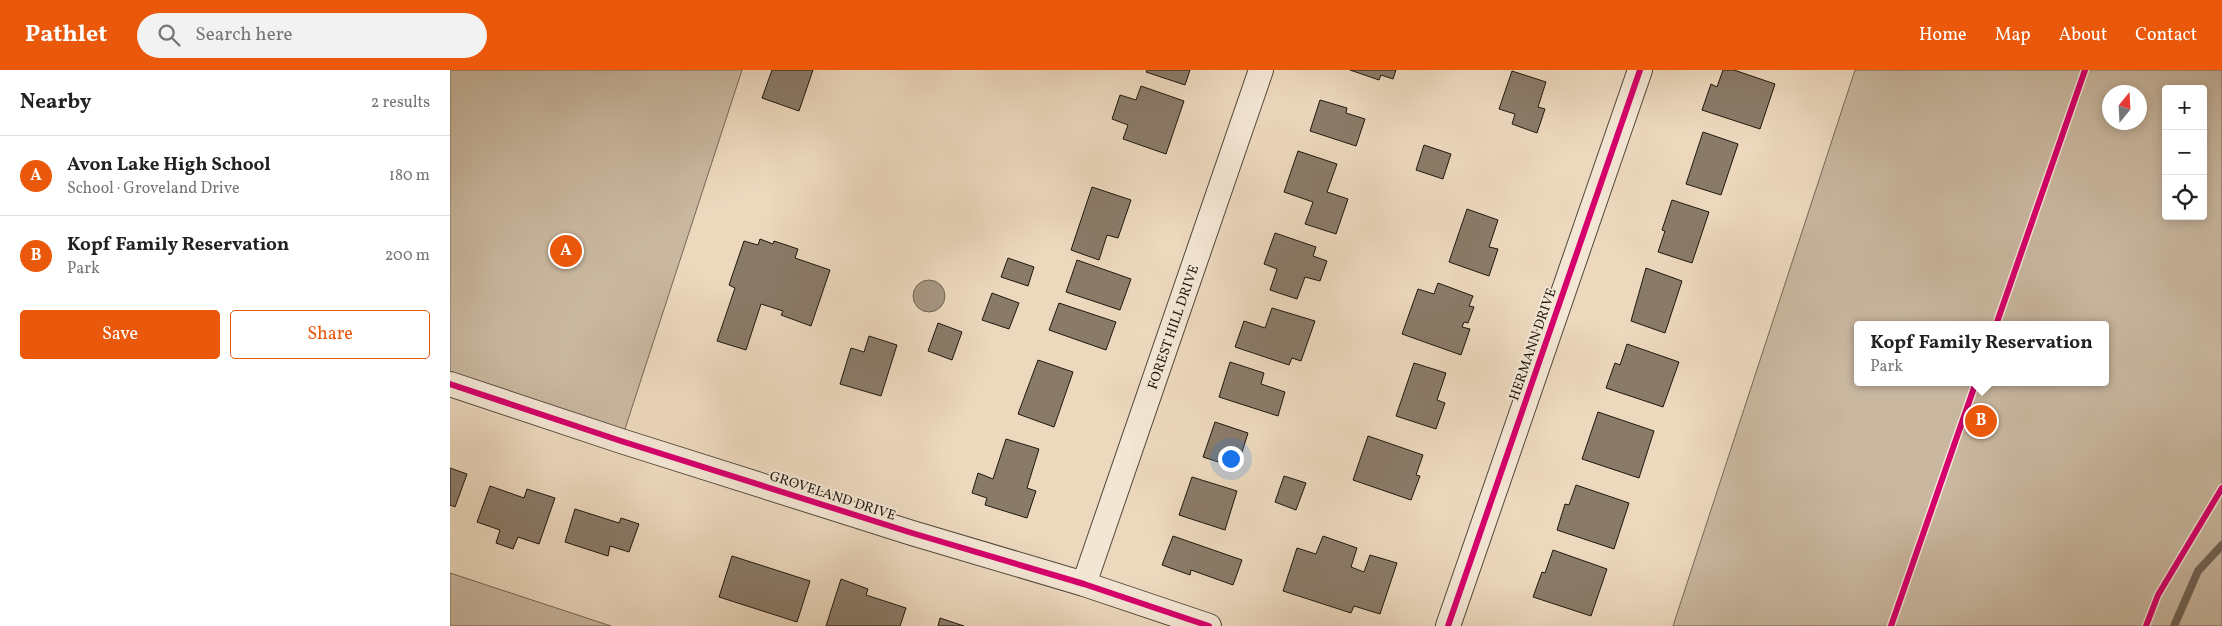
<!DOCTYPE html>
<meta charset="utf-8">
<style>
:root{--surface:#fff;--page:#f2f2f2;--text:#222;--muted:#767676;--line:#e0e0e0;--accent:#ea580c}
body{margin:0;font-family:Vollkorn,serif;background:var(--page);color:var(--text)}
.controls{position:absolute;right:15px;top:15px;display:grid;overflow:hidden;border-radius:5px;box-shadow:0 2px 12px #0003}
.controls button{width:45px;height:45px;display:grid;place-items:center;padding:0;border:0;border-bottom:1px solid var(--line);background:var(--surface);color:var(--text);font:25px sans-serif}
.compass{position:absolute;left:1652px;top:15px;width:45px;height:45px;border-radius:50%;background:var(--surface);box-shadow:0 2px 12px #0003;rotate:18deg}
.you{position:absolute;left:780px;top:388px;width:18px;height:18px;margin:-12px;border:4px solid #fff;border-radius:50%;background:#1a73e8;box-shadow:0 0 0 8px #1a73e833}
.badge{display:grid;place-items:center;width:32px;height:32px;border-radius:50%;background:var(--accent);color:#fff;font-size:16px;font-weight:700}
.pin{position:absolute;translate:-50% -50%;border:2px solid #fff;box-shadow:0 1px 5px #0006}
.popup{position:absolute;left:1404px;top:251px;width:255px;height:65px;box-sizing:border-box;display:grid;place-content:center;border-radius:5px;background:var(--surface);filter:drop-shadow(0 1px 4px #0005);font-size:16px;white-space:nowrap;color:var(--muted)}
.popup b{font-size:19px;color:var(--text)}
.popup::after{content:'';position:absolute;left:50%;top:100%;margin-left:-10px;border:10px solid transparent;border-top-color:var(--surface)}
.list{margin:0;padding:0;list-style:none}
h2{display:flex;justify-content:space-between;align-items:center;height:65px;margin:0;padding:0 20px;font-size:21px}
h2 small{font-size:16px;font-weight:400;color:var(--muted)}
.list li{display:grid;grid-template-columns:32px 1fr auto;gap:15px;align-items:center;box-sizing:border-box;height:80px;padding:0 20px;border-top:1px solid var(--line)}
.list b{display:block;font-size:19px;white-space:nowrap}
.list p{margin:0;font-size:16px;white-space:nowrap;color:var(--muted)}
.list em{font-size:16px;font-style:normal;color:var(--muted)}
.actions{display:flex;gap:10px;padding:15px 20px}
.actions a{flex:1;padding:11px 0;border:1px solid var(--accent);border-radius:5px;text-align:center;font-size:18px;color:var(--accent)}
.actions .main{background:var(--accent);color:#fff}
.icon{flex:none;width:28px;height:28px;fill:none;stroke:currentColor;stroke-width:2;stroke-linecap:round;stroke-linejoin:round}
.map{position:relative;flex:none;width:1772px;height:556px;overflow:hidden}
header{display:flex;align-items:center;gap:30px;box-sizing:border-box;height:70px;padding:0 25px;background:var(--accent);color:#fff}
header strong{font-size:24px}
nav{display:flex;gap:28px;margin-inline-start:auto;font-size:18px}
.search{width:350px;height:45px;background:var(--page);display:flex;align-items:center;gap:12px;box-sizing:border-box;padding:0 18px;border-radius:28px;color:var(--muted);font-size:19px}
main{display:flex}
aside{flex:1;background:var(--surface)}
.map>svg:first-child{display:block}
</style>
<header>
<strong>Pathlet</strong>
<div class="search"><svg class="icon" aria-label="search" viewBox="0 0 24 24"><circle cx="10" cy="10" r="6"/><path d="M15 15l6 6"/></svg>Search here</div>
<nav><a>Home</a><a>Map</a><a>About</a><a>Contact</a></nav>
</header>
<main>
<aside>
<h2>Nearby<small>2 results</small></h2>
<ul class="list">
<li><span class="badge">A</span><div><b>Avon Lake High School</b><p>School · Groveland Drive</p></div><em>180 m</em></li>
<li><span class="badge">B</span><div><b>Kopf Family Reservation</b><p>Park</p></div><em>200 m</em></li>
</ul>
<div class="actions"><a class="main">Save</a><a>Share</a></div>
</aside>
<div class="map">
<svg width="1772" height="556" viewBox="0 0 1772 556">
<rect width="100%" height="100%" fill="#ecd8bd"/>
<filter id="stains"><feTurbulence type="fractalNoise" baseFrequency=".004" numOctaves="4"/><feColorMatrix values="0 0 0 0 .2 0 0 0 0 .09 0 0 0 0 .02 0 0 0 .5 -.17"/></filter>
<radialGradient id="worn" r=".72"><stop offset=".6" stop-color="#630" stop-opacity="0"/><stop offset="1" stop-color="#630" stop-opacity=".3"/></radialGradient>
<g fill="#c9b79f" stroke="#746756" fill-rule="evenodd">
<polygon points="0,0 292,0 173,365 0,306"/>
<path d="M 1405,0 L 1772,0 L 1772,556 L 1223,556 ZM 1716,19 L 1753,19 L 1753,146 L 1716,146 ZM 1690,22 L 1690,52 L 1660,52 L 1660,22 ZM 1407,255 L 1655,255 L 1655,312 L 1407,312 Z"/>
<polygon points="0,503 161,556 0,556"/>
</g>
<circle fill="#a69682" stroke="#706354" cx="479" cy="226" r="16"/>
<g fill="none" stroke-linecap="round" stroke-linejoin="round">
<polyline stroke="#706354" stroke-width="8" points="1724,556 1748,501 1772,475"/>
</g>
<g fill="#8a7b69" stroke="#1f170e">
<polygon points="322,0 363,0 349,41 312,28"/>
<polygon points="697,0 740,0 735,15 696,2"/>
<polygon points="900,0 946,0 943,9 931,5 929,10"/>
<polygon points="1273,0 1284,0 1325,14 1310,59 1252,40 1261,14 1267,17"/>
<polygon points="1062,1 1096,12 1088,37 1095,39 1087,63 1062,54 1065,44 1049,39"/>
<polygon points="691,16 734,31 716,84 673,69 678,55 662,49 670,25 686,30"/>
<polygon points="870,30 897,38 896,43 915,49 906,76 860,61"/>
<polygon points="1253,62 1288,74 1271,125 1236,114"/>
<polygon points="974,75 1001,84 993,109 966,100"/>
<polygon points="848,81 887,94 877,122 898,129 886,164 855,154 863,132 834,122"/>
<polygon points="642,117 681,130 668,168 657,165 649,190 621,180"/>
<polygon points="1222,130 1259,142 1242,193 1208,182 1215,161 1212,160"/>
<polygon points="1017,139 1048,150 1039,177 1048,179 1039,206 999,192"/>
<polygon points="825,163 866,177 863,186 877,191 870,211 855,207 847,229 820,220 827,199 814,194"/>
<polygon points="310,169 323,174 324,171 348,179 345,188 380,200 361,256 331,245 333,241 311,234 296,280 267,271 285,218 279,215 294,171 308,175"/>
<polygon points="558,188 584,197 578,216 551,207"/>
<polygon points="627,190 681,209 670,240 616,222"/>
<polygon points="1196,198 1232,211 1215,263 1181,251"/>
<polygon points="988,213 1023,226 1019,236 1024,237 1018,253 1014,252 1012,257 1020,259 1011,285 952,264 968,219 984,224"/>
<polygon points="542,223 569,233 559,259 532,250"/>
<polygon points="609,233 666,252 656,280 599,260"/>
<polygon points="822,238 865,251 851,291 842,288 839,295 785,277 794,251 815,258"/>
<polygon points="488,253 512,262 502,290 478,281"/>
<polygon points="419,266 447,275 431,326 390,314 401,278 414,282"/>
<polygon points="1177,274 1229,292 1213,337 1156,318 1165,293 1170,295"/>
<polygon points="588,290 623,302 604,357 568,344"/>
<polygon points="780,292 814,303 811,314 835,322 828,346 769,327"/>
<polygon points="964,293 996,303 987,330 995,333 986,359 946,346"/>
<polygon points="1148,342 1204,361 1189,408 1132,389"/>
<polygon points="765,352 798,363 787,398 753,387"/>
<polygon points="918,366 973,385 966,405 970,406 961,430 903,410"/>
<polygon points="556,369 589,379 577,418 586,421 577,448 535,435 537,428 522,423 528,403 543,409"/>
<polygon points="0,398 17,404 5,437 0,435"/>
<polygon points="834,406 856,413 846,440 825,432"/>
<polygon points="742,407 787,421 775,460 729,445"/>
<polygon points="1126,415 1179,433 1164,479 1107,460 1115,434 1119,435"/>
<polygon points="40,416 74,428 77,419 105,428 89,474 68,467 63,479 46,473 50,460 27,452"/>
<polygon points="125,439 169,453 171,448 189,454 179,482 160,476 158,486 115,472"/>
<polygon points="723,466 792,490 783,515 741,500 740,505 712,495"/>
<polygon points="873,466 907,478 901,497 914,502 920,485 947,493 930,544 904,536 901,543 833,521 847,478 866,484"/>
<polygon points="1103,480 1157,499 1141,546 1083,527 1092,502 1095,503"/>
<polygon points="282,486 360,511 347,552 269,527"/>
<polygon points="391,509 418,519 416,525 456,538 450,556 376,556"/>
<polygon points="490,548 514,556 488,556"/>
</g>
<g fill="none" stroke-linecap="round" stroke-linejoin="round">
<defs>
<g id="minor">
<polyline points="0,314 171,371 462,463 634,514 759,556"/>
<path id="s1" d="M 634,514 L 811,0"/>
<polyline points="998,556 1190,0"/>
</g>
</defs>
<use href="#minor" stroke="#52473a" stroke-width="26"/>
<use href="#minor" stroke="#f3e6d4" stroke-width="24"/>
<defs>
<g id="cycleway">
<polyline points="1546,255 1635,0"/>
<polyline points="0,314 171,371 462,463 634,514 759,556"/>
<polyline points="998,556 1190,0"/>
<polyline points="1441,556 1526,312"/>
<polyline points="1696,556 1708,525 1772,418"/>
</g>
</defs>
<use href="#cycleway" stroke="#f3e6d4" stroke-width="9"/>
<use href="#cycleway" stroke="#d6006c" stroke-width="6"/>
</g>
<g text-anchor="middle" stroke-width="4" stroke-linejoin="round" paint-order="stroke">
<g font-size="14" fill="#1f170e" stroke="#f3e6d4">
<text dy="5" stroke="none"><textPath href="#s1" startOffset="272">FOREST HILL DRIVE</textPath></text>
<text transform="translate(1082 274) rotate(-71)" y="5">HERMANN DRIVE</text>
<text transform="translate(383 425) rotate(18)" y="5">GROVELAND DRIVE</text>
</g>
</g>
<rect width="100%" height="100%" filter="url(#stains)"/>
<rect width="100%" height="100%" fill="url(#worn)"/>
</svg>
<div class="controls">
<button>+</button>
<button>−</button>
<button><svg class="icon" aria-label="locate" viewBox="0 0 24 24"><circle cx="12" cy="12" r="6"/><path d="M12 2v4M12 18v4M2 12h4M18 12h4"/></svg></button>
</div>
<svg class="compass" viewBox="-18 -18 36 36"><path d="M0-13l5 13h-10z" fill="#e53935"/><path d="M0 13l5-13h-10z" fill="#767676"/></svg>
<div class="you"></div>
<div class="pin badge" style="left:116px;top:181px">A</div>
<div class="pin badge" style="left:1531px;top:351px">B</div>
<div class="popup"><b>Kopf Family Reservation</b>Park</div>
</div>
</main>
